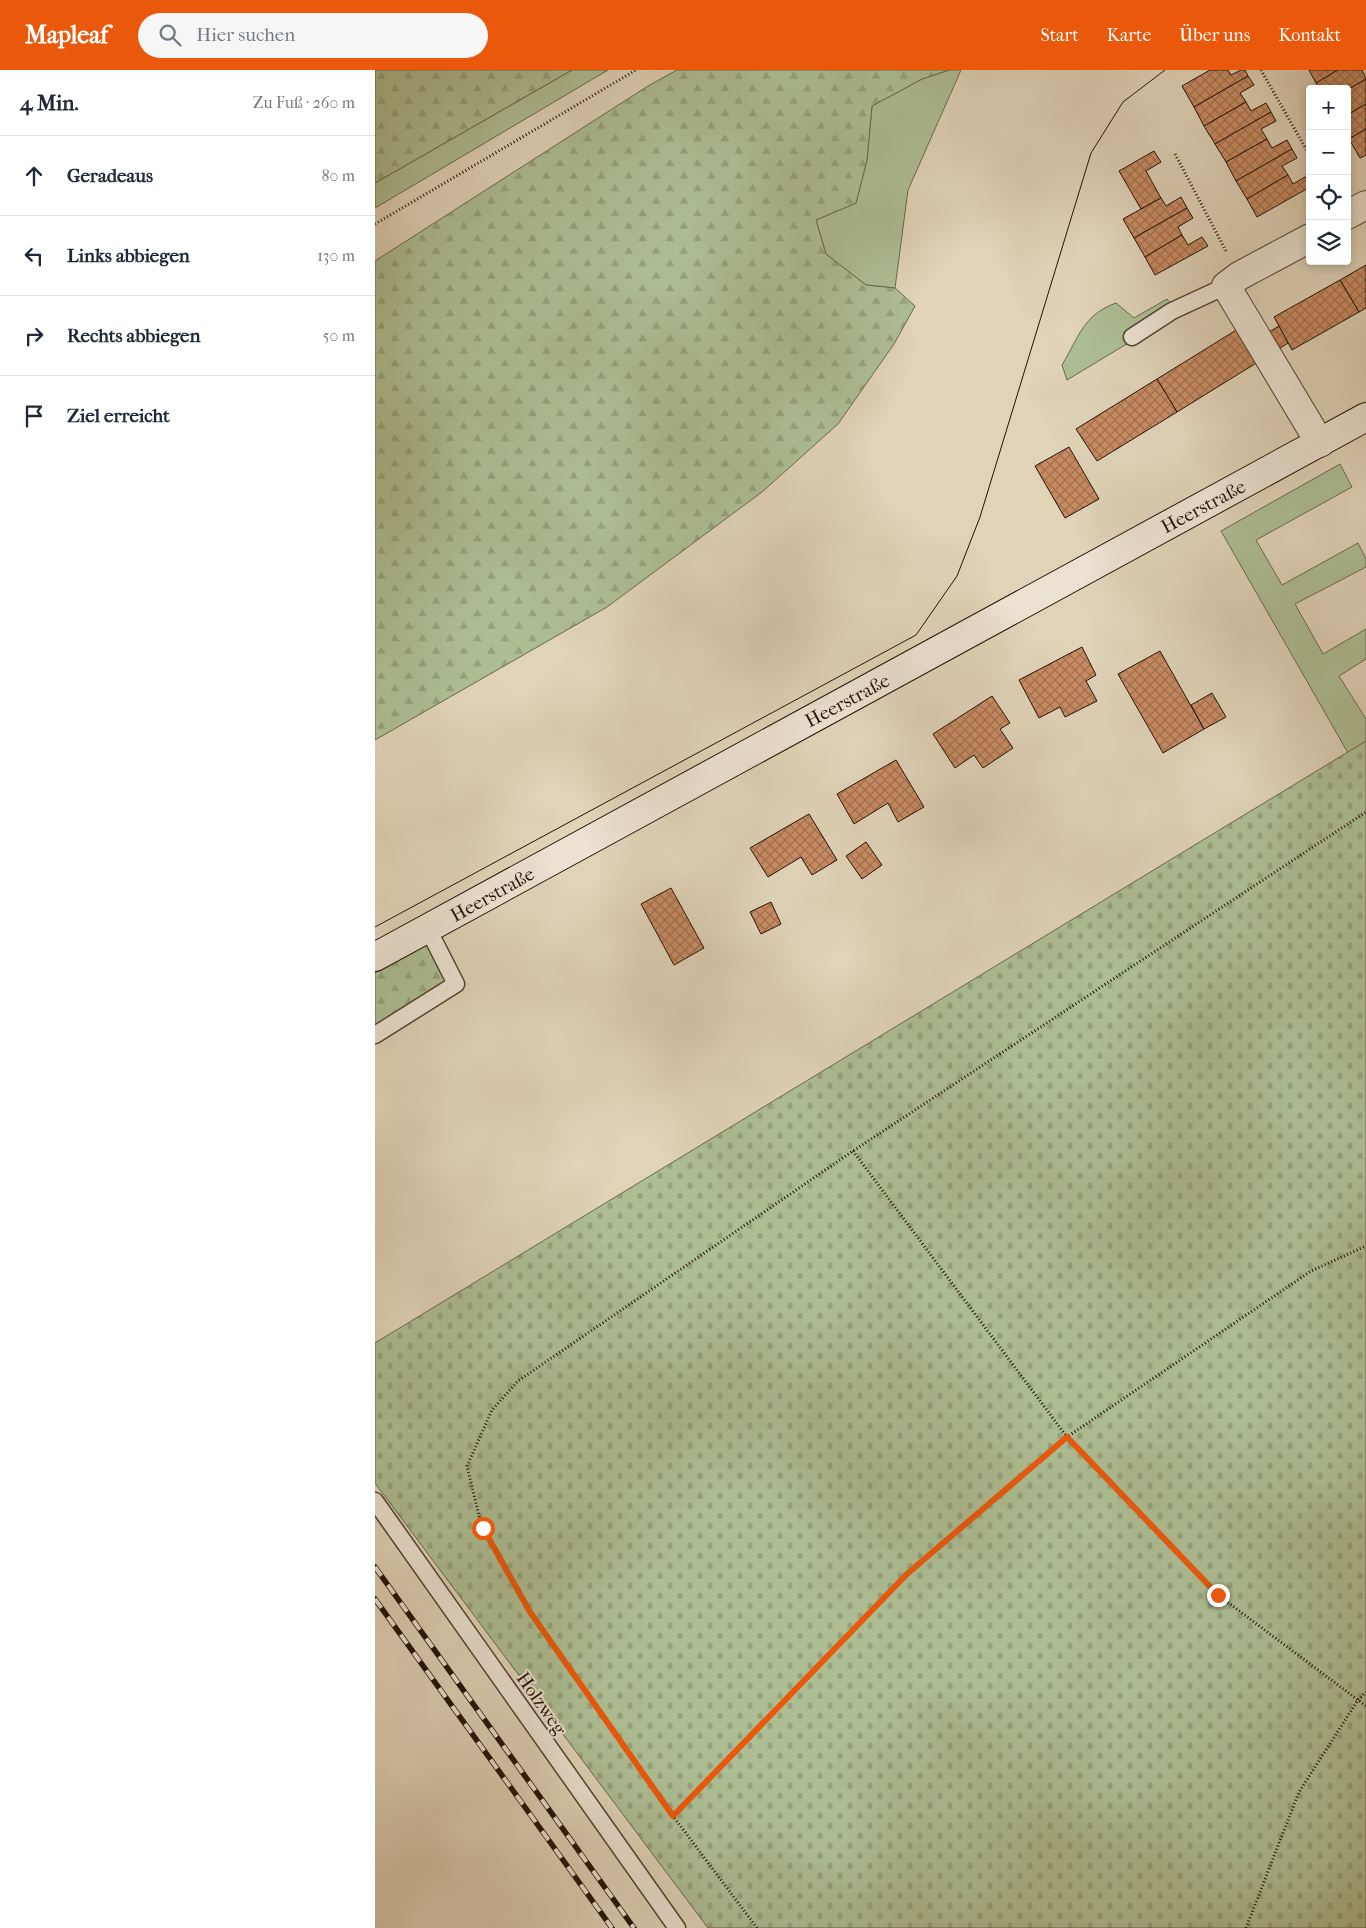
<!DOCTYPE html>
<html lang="de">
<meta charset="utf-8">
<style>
:root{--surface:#fff;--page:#f6f6f7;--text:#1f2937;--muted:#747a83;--line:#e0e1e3;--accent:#ea580c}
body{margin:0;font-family:"IM FELL French Canon",serif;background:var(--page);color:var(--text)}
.controls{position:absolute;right:15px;top:15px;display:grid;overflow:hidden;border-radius:5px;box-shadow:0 2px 8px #0003}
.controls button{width:45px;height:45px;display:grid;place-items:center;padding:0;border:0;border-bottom:1px solid var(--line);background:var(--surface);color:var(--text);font:25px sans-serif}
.stop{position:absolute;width:15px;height:15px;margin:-11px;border:4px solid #ea580c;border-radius:50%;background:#fff}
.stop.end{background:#ea580c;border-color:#fff;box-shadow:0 1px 5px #0008}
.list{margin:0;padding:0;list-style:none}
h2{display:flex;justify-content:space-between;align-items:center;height:65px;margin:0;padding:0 20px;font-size:21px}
h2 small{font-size:16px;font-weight:400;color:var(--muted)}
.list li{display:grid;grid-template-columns:32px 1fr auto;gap:15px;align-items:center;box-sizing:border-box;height:80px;padding:0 20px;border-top:1px solid var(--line)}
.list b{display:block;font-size:19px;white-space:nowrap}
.list em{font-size:16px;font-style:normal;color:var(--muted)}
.icon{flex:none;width:28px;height:28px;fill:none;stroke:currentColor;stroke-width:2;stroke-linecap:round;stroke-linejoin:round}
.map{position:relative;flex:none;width:991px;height:1858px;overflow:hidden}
header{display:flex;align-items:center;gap:30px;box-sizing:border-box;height:70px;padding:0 25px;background:var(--accent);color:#fff}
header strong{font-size:24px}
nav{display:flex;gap:28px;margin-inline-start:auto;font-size:18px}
.search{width:350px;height:45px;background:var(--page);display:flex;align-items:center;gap:12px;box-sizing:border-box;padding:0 18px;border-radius:28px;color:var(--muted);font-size:19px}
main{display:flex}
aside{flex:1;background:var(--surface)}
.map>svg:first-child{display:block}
</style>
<header>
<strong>Mapleaf</strong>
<div class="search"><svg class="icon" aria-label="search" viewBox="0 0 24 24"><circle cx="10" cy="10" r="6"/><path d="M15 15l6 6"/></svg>Hier suchen</div>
<nav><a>Start</a><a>Karte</a><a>Über uns</a><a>Kontakt</a></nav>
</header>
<main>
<aside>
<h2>4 Min.<small>Zu Fuß · 260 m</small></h2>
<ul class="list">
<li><svg class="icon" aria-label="ahead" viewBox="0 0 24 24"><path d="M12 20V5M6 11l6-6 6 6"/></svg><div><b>Geradeaus</b></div><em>80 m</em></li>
<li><svg class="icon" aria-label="left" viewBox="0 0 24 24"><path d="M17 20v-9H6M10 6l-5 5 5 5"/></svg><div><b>Links abbiegen</b></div><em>130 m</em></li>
<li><svg class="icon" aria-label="right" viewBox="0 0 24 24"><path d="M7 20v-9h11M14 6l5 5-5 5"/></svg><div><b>Rechts abbiegen</b></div><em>50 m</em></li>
<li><svg class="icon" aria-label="arrive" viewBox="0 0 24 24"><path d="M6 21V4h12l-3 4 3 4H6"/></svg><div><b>Ziel erreicht</b></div></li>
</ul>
</aside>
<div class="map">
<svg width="991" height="1858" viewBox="0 0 991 1858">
<defs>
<pattern id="forest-firs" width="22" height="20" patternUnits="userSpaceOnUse" patternTransform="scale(1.25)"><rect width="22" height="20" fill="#adbe93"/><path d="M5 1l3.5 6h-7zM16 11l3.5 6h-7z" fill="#95a27d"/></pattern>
<pattern id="cemetery-stones" width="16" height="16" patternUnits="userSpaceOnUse" patternTransform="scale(1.25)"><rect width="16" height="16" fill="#adbe93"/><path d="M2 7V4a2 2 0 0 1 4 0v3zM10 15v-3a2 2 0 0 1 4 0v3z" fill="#95a27d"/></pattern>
<pattern id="building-cross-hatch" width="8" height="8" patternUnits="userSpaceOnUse" patternTransform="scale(1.25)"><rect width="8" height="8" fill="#c88c63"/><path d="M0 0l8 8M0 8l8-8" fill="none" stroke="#a27150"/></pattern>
</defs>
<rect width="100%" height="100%" fill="#e0d3b8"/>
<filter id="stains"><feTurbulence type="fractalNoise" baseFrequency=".004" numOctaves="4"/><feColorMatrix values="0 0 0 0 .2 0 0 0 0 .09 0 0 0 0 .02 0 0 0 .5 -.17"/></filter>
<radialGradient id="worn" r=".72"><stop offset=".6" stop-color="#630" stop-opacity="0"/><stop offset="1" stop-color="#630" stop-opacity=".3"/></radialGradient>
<g fill="#adbe93" stroke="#68684d">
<polygon points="197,0 233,0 0,138 0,113"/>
<polygon points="574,0 586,0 533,120 520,218 491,215 451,184 441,150 481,133 492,90 497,36 547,9"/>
<path d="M 792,229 L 803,243 L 692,310 L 687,295 C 704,267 708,245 741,233 L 759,248 Z"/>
<polygon points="965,394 977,417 881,470 907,515 983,473 991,489 991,497 920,534 948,584 991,559 991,589 964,606 991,649 991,671 973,683 846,461"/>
</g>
<g fill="url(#forest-firs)" stroke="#68684d">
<polygon points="0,0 197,0 0,113"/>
<polygon points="302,0 574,0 547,9 497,36 492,90 481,133 441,150 451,184 491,215 520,218 540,236 519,274 463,354 387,422 232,537 0,670 0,191 273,16"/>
<polygon points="58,870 81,914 0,965 0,903"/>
</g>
<polygon fill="url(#cemetery-stones)" stroke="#68684d" points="991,671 991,1858 333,1858 0,1413 0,1273"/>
<g fill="url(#building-cross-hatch)" stroke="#231107">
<polygon points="835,0 853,0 856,5 866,0 870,0 873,6 819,37 807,16"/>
<polygon points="934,0 963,0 941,13"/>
<polygon points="963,0 987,0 991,9 972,20 972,19 945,19 941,13"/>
<polygon points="873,6 879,15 865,23 871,32 829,56 819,37"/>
<polygon points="991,9 991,34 972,45 972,20"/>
<polygon points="871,32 876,41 891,33 896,42 840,74 829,56"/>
<polygon points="991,34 991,59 974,69 972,66 972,45"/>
<polygon points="896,42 901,51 886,59 892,69 851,92 840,74"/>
<polygon points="991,59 991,85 985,88 974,69"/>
<polygon points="892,69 897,78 912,70 917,79 861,111 851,92"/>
<polygon points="917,79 922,88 907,96 913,105 872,129 861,111"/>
<polygon points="779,81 786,92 771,101 786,128 766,139 744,101"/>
<polygon points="913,105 918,114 932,106 935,111 935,117 882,147 872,129"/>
<polygon points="806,127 812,138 759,168 748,149 786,128 791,136"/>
<polygon points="812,138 818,148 803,157 807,165 770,187 759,168"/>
<polygon points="807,165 813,175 827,167 833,176 780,205 770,187"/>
<polygon points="991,195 991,238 984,242 965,210"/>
<polygon points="965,210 984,242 917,280 899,247"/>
<polygon points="904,256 913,273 883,292 873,275"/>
<polygon points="863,259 883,292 802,342 782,309"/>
<polygon points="782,309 802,342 722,391 701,359"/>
<polygon points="694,377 724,429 690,448 660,396"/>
<polygon points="707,577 721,605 711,611 722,631 690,647 685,637 664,648 644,610"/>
<polygon points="785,581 829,659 788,683 743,604"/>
<polygon points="837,623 851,647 829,659 816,635"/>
<polygon points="617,626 635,653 625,659 638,678 608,698 599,685 580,698 558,664"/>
<polygon points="521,690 549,737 523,752 513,733 479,754 462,724"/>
<polygon points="434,744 462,790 437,805 426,787 393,807 375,778"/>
<polygon points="491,772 507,795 487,809 471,786"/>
<polygon points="296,818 329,878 299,895 266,834"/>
<polygon points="396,832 406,854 386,864 375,842"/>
</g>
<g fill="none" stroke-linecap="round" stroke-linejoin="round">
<defs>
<g id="lane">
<polyline points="757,267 797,241 851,216"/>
<polyline points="0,965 81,914 53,859"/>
<polyline points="0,1431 302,1858"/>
</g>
<g id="street">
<polyline points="972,145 991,135"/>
<polyline points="935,168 864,206 851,216 945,373"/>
</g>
<polyline id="secondary" points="0,887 991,347"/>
</defs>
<use href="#lane" stroke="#524233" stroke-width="19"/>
<use href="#street" stroke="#524233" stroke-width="30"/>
<use href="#secondary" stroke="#231107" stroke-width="30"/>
<g stroke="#231107" stroke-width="3" stroke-dasharray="1 2.5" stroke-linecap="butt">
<polyline points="886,0 935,86"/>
<polyline points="800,84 851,181"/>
<polyline points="0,154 261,0"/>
<polyline points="478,1081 692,1367 843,1525 991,1636"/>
<polyline points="298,1746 531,1505 692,1367 936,1201 991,1176"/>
<polyline points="382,1858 298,1746 155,1542 107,1458 92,1396 117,1340 143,1311 478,1081 991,742"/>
<polyline points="871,1858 924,1722 983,1630 991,1622"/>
</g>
<use href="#lane" stroke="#ebe2d1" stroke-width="16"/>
<use href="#street" stroke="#ebe2d1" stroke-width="28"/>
<use href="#secondary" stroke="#ebe2d1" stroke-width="28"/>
<polyline stroke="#231107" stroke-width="1" points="0,857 541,565 582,506 605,447 716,83 748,32 790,0"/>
<defs>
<g id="rail">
<polyline points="0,1497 259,1858"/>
<polyline points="0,1529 237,1858"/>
</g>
</defs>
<use href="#rail" stroke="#231107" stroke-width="5.5"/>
<use href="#rail" stroke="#ebe2d1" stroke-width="4" stroke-dasharray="11" stroke-linecap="butt"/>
</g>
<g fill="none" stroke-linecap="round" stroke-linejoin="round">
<polyline stroke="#ea580c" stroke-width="6" points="108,1458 155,1542 298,1746 532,1504 692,1367 843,1525"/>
</g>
<g text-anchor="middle" stroke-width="4" stroke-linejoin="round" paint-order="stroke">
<g font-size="19" fill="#231107" stroke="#ebe2d1">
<text transform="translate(828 436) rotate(-28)" y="7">Heerstraße</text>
<text transform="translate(472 630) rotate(-28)" y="7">Heerstraße</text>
<text transform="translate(117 824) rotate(-29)" y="7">Heerstraße</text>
<text transform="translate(167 1633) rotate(55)" y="7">Holzweg</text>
</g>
</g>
<rect width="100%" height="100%" filter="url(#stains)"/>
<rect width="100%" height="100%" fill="url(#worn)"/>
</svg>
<div class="controls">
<button>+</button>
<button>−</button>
<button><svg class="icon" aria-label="locate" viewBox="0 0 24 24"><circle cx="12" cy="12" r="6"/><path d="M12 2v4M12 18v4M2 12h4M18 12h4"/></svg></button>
<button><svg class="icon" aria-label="layers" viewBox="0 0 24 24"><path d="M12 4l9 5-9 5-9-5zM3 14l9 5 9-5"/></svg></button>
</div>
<div class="stop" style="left:108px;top:1458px"></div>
<div class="stop end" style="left:843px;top:1525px"></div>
</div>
</main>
